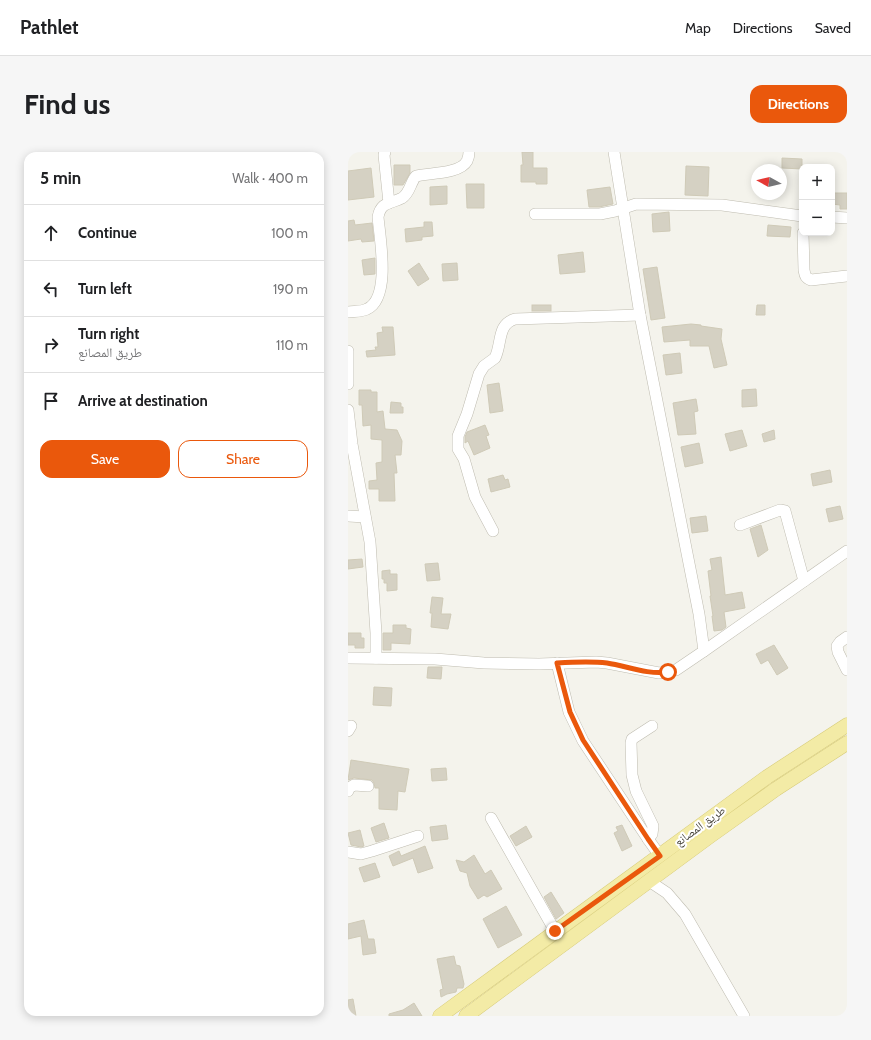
<!DOCTYPE html>
<meta charset="utf-8">
<style>
:root{--surface:#fff;--page:#f6f6f6;--text:#202124;--muted:#757577;--line:#e0e0e0;--accent:#ea580c}
body{margin:0;font-family:Cabin,"Noto Naskh Arabic",sans-serif;background:var(--page);color:var(--text)}
.controls{position:absolute;right:12px;top:12px;display:grid;overflow:hidden;border-radius:8px;box-shadow:0 2px 10px #0003}
.controls button{width:36px;height:36px;display:grid;place-items:center;padding:0;border:0;border-bottom:1px solid var(--line);background:var(--surface);color:var(--text);font:20px sans-serif}
.compass{position:absolute;left:403px;top:12px;width:36px;height:36px;border-radius:50%;background:var(--surface);box-shadow:0 2px 10px #0003;rotate:278deg}
.stop{position:absolute;width:12px;height:12px;margin:-9px;border:3px solid #ea580c;border-radius:50%;background:#fff}
.stop.end{background:#ea580c;border-color:#fff;box-shadow:0 1px 4px #0008}
.list{margin:0;padding:0;list-style:none}
h2{display:flex;justify-content:space-between;align-items:center;height:52px;margin:0;padding:0 16px;font-size:17px}
h2 small{font-size:13px;font-weight:400;color:var(--muted)}
.list li{display:grid;grid-template-columns:26px 1fr auto;gap:12px;align-items:center;box-sizing:border-box;height:56px;padding:0 16px;border-top:1px solid var(--line)}
.list b{display:block;font-size:15px;white-space:nowrap}
.list p{margin:0;font-size:13px;white-space:nowrap;color:var(--muted)}
.list em{font-size:13px;font-style:normal;color:var(--muted)}
.actions{display:flex;gap:8px;padding:12px 16px}
.actions a{flex:1;padding:9px 0;border:1px solid var(--accent);border-radius:12px;text-align:center;font-size:14px;color:var(--accent)}
.actions .main{background:var(--accent);color:#fff}
.icon{flex:none;width:22px;height:22px;fill:none;stroke:currentColor;stroke-width:2;stroke-linecap:round;stroke-linejoin:round}
.map{position:relative;flex:none;width:499px;height:864px;overflow:hidden;border-radius:12px}
header{display:flex;align-items:center;gap:24px;box-sizing:border-box;height:56px;padding:0 20px;background:var(--surface);border-bottom:1px solid var(--line)}
header strong{font-size:19px}
nav{display:flex;gap:22px;margin-inline-start:auto;font-size:14px}
.intro{display:flex;align-items:center;justify-content:space-between;box-sizing:border-box;height:96px;padding:0 24px}
h1{margin:0;font-size:28px}
.button{padding:10px 18px;border-radius:12px;background:var(--accent);color:#fff;font-size:14px;font-weight:700}
main{display:flex;gap:24px;padding:0 24px}
aside{flex:1;background:var(--surface);border-radius:12px;box-shadow:0 2px 10px #0003}
.map>svg:first-child{display:block}
</style>
<header>
<strong>Pathlet</strong>
<nav><a>Map</a><a>Directions</a><a>Saved</a></nav>
</header>
<div class="intro"><h1>Find us</h1><a class="button">Directions</a></div>
<main>
<aside>
<h2>5 min<small>Walk · 400 m</small></h2>
<ul class="list">
<li><svg class="icon" aria-label="ahead" viewBox="0 0 24 24"><path d="M12 20V5M6 11l6-6 6 6"/></svg><div><b>Continue</b></div><em>100 m</em></li>
<li><svg class="icon" aria-label="left" viewBox="0 0 24 24"><path d="M17 20v-9H6M10 6l-5 5 5 5"/></svg><div><b>Turn left</b></div><em>190 m</em></li>
<li><svg class="icon" aria-label="right" viewBox="0 0 24 24"><path d="M7 20v-9h11M14 6l5 5-5 5"/></svg><div><b>Turn right</b><p>طريق المصانع</p></div><em>110 m</em></li>
<li><svg class="icon" aria-label="arrive" viewBox="0 0 24 24"><path d="M6 21V4h12l-3 4 3 4H6"/></svg><div><b>Arrive at destination</b></div></li>
</ul>
<div class="actions"><a class="main">Save</a><a>Share</a></div>
</aside>
<div class="map">
<svg width="499" height="864" viewBox="0 0 499 864">
<rect width="100%" height="100%" fill="#f4f3ec"/>
<g fill="#d5d1c3" stroke="#cfcab7">
<polygon points="174,0 185,0 185,16 199,16 199,32 188,32 188,30 173,30 173,13 175,13"/>
<polygon points="434,6 454,7 454,17 434,16"/>
<polygon points="46,13 62,13 62,21 55,33 46,33"/>
<polygon points="338,14 361,15 360,44 337,43"/>
<polygon points="23,16 26,45 0,48 0,19"/>
<polygon points="118,32 136,32 136,56 119,56"/>
<polygon points="99,34 99,52 82,53 82,35"/>
<polygon points="262,35 265,52 251,55 241,55 239,38"/>
<polygon points="484,41 499,41 499,57 492,57 492,53 484,52"/>
<polygon points="321,60 322,79 305,80 304,62"/>
<polygon points="6,68 7,73 24,71 26,89 14,90 13,87 0,89 0,69"/>
<polygon points="76,70 84,70 85,84 74,85 74,88 58,90 57,77 76,75"/>
<polygon points="420,73 443,75 442,85 419,84"/>
<polygon points="235,100 237,120 212,122 210,103"/>
<polygon points="27,106 27,122 16,123 14,108"/>
<polygon points="71,111 81,127 70,134 60,119"/>
<polygon points="109,111 110,128 95,129 94,112"/>
<polygon points="309,115 317,166 303,168 295,117"/>
<rect x="184" y="153" width="19" height="6"/>
<polygon points="409,153 417,153 417,163 408,163"/>
<polygon points="343,172 353,173 353,174 374,177 373,187 379,213 366,216 361,194 342,194 342,188 316,190 314,175"/>
<polygon points="34,175 45,175 47,203 19,205 18,199 28,198 27,195 30,195 29,181 35,180"/>
<polygon points="332,201 334,221 318,223 315,203"/>
<polygon points="151,231 155,259 142,261 139,233"/>
<polygon points="408,237 409,254 394,255 394,238"/>
<polygon points="11,238 23,238 23,240 29,240 29,260 35,259 37,277 49,278 54,289 53,303 47,303 49,321 46,321 47,349 31,349 31,337 21,337 21,329 29,328 28,311 34,310 34,288 23,287 23,273 15,274 14,253 11,253"/>
<polygon points="348,247 350,259 346,260 348,282 330,283 325,251"/>
<polygon points="43,250 53,251 53,255 55,255 55,261 42,261"/>
<polygon points="137,273 141,283 138,284 142,296 126,303 120,289 117,291 117,285 119,280"/>
<polygon points="394,278 399,294 382,299 377,282"/>
<polygon points="426,278 427,287 416,290 414,282"/>
<polygon points="351,291 355,311 337,315 333,295"/>
<polygon points="482,318 484,330 465,334 463,322"/>
<polygon points="155,323 157,328 160,327 162,335 143,340 140,327"/>
<polygon points="492,354 495,367 481,370 478,357"/>
<polygon points="358,364 360,379 344,381 342,366"/>
<polygon points="413,373 420,398 410,405 402,377"/>
<polygon points="373,405 377,442 377,443 394,440 397,456 376,460 378,475 374,478 366,479 364,464 365,464 362,444 363,444 360,419 364,418 362,407"/>
<polygon points="14,407 15,415 0,417 0,408"/>
<polygon points="90,411 92,428 79,429 77,412"/>
<polygon points="42,418 42,422 49,422 49,438 39,439 39,431 36,431 36,427 34,427 34,419"/>
<polygon points="84,445 95,446 93,462 103,462 100,477 83,475 84,461 82,461"/>
<polygon points="45,473 58,473 58,476 63,477 62,492 43,491 43,498 35,498 35,481 45,481"/>
<polygon points="0,481 13,481 13,486 16,486 16,496 7,496 7,493 0,493"/>
<polygon points="426,493 440,516 429,523 420,508 413,512 408,502"/>
<polygon points="80,515 94,515 93,527 79,526"/>
<polygon points="26,535 44,536 43,554 25,553"/>
<polygon points="3,608 61,617 57,640 50,639 49,658 31,657 31,636 27,636 26,631 24,628 6,626 0,628"/>
<polygon points="98,616 99,628 84,629 83,617"/>
<polygon points="36,671 41,686 28,690 23,676"/>
<polygon points="98,673 100,687 84,689 82,675"/>
<polygon points="274,673 284,694 274,699 266,681 270,679 268,675"/>
<polygon points="178,674 184,685 168,694 162,684"/>
<polygon points="12,678 16,694 13,695 3,693 0,681"/>
<polygon points="77,694 85,716 70,721 65,706 45,714 41,704 51,699 53,704"/>
<polygon points="126,703 137,722 143,718 154,737 139,745 136,743 130,747 122,734 119,721 112,719 108,708 116,710"/>
<polygon points="27,711 32,725 16,730 11,716"/>
<polygon points="203,740 216,761 208,767 196,745"/>
<polygon points="158,754 174,783 150,796 135,767"/>
<polygon points="16,768 20,787 26,787 28,801 15,803 13,784 0,787 0,772"/>
<polygon points="106,804 108,813 112,814 116,832 115,836 109,836 108,840 99,842 93,845 92,838 95,837 89,807"/>
<polygon points="5,847 8,864 0,864 0,848"/>
<polygon points="66,851 74,864 41,864 41,862 55,858"/>
</g>
<g fill="none" stroke-linecap="round" stroke-linejoin="round">
<defs>
<g id="minor">
<polyline points="37,0 36,3 41,51"/>
<polyline points="266,0 292,163 351,462 356,499"/>
<polyline points="187,62 252,62 267,59 288,52 374,53 454,64"/>
<polyline points="484,65 499,66"/>
<path d="M 455,81 L 456,118 C 457,123 457,126 463,128 L 499,124"/>
<path d="M 0,160 C 6,159 13,160 19,157 C 43,146 32,87 30,65 C 33,49 43,52 54,46 C 62,41 62,31 68,24 C 81,21 112,22 119,9 C 120,7 121,3 121,0"/>
<polyline points="0,199 0,232"/>
<polyline points="0,258 4,292 22,390 28,481 28,506"/>
<polyline points="0,364 17,365"/>
<polyline points="392,373 432,358 437,359 456,429"/>
<path d="M 145,379 L 127,345 L 116,307 L 110,297 L 110,284 L 119,262 L 131,222 L 136,214 L 147,206 C 154,192 149,172 167,167 L 292,163"/>
<polyline points="499,485 492,490 489,494 490,500 499,518"/>
<polyline points="0,506 87,507 136,511 191,512 248,510 259,511 311,521 320,520 328,518 356,499 499,399"/>
<polyline points="209,511 221,560 235,589 300,687 312,704"/>
<polyline points="0,579 3,574"/>
<polyline points="0,639 1,636 6,633 20,634"/>
<polyline points="143,666 207,779"/>
<polyline points="300,687 304,682 305,674 288,639 284,623 283,591 284,587 304,574"/>
<polyline points="0,700 13,702 24,699 70,684"/>
<polyline points="301,729 319,741 337,762 396,864"/>
</g>
<g id="major">
<polyline points="92,864 419,625 499,573"/>
<polyline points="118,864 362,684 428,637 499,591"/>
</g>
</defs>
<use href="#minor" stroke="#bfbcb0" stroke-width="12"/>
<use href="#major" stroke="#d7cb78" stroke-width="15"/>
<use href="#minor" stroke="#fff" stroke-width="11"/>
<use href="#major" stroke="#f3eba6" stroke-width="14"/>
</g>
<g fill="none" stroke-linecap="round" stroke-linejoin="round">
<path stroke="#ea580c" stroke-width="5" d="M 207,779 L 312,704 L 300,687 L 235,588 L 222,560 L 209,511 C 225,510 242,509 259,511 C 279,514 299,523 320,520"/>
</g>
<g text-anchor="middle" stroke-width="4" stroke-linejoin="round" paint-order="stroke">
<g font-size="12" fill="#48453b" stroke="#fff">
<text transform="translate(352 674) rotate(-36)" y="4">طريق المصانع</text>
</g>
</g>
</svg>
<div class="controls">
<button>+</button>
<button>−</button>
</div>
<svg class="compass" viewBox="-18 -18 36 36"><path d="M0-13l5 13h-10z" fill="#e53935"/><path d="M0 13l5-13h-10z" fill="#757577"/></svg>
<div class="stop" style="left:320px;top:520px"></div>
<div class="stop end" style="left:207px;top:779px"></div>
</div>
</main>
